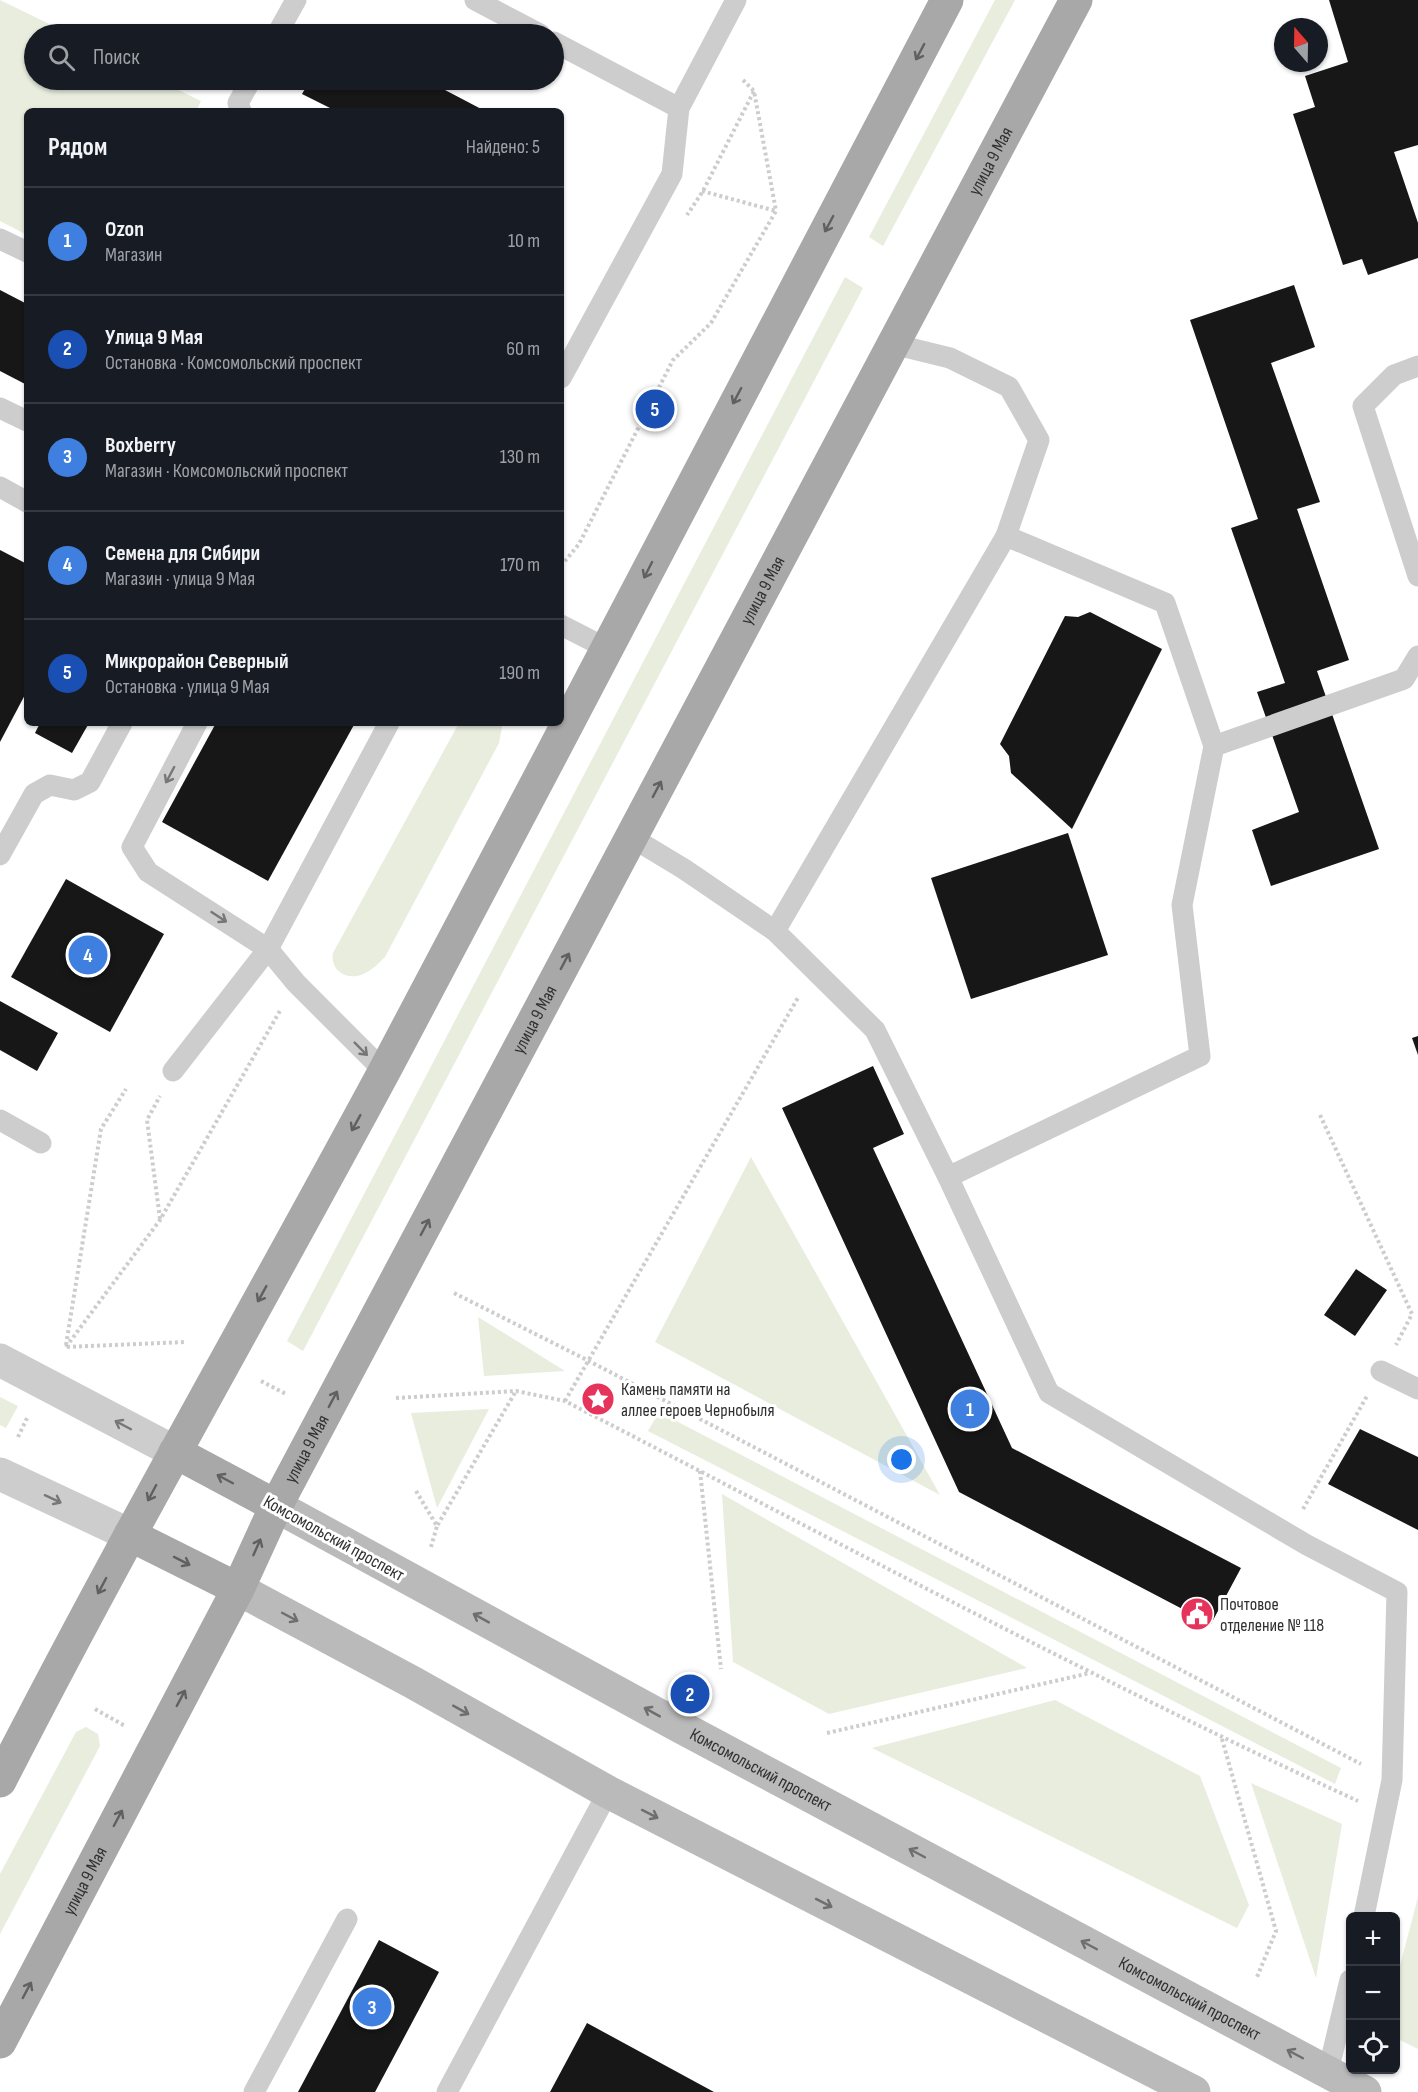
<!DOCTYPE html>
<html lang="ru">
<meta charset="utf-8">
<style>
:root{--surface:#171b24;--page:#20242c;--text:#f1f3f6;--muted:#9ea1a6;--line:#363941;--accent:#0b8043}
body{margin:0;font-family:"Sofia Sans Condensed",sans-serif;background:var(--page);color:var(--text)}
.controls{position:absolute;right:18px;bottom:18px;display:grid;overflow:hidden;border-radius:9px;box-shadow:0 2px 4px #0004}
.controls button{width:54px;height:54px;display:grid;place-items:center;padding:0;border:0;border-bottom:2px solid var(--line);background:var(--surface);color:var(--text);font:30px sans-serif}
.compass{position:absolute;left:1274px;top:18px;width:54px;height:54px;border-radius:50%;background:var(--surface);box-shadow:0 2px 4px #0004;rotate:340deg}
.you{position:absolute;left:902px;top:1460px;width:21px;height:21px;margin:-15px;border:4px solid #fff;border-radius:50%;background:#1a73e8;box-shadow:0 0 0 9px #1a73e833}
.badge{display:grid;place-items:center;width:39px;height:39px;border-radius:50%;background:var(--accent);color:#fff;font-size:20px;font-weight:700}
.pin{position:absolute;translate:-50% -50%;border:3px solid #fff;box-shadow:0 2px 6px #0006}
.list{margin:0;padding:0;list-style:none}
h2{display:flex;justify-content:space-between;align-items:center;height:78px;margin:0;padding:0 24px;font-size:26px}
h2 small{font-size:20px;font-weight:400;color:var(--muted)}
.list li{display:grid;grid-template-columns:39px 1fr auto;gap:18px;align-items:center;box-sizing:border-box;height:108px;padding:0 24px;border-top:2px solid var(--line)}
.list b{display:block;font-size:22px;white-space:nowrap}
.list p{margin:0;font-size:20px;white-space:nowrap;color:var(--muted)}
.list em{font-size:20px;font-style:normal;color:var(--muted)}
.icon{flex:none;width:33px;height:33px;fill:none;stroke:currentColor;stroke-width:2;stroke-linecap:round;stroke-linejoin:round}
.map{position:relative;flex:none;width:1418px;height:2092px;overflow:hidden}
.search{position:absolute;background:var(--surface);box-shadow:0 2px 4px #0004;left:24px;top:24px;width:540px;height:66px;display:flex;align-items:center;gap:15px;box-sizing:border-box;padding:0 21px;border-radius:33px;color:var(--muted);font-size:22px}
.panel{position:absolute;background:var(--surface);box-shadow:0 2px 4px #0004;left:24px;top:108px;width:540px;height:618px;border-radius:9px}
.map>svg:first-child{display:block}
</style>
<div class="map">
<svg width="1418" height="2092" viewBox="0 0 1418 2092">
<rect width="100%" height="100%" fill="#fff"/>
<g fill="#e8edde">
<polygon points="0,0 70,34 34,34 34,80 158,80 201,101 196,111 27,111 27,235 0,221"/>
<polygon points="995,0 1015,0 883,246 869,237"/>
<polygon points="845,277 863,288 303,1351 287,1341"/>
<path d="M 459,723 L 501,723 L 502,727 L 499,743 L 385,957 C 378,964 371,971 361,975 C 345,980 330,970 333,953 Z"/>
<polygon points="751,1157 940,1495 655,1342"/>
<polygon points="478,1317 565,1371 484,1376"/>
<polygon points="0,1397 18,1406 6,1428 0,1425"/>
<polygon points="489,1409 437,1508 411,1413"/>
<polygon points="659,1412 1341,1768 1335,1784 648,1431"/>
<polygon points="722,1494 1027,1668 829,1714 733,1662"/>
<polygon points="1055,1700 1200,1776 1249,1905 1237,1928 872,1748"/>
<polygon points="86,1727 98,1734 100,1746 0,1934 0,1874 76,1732"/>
<polygon points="1251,1783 1342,1824 1316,1978"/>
<polygon points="1418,1897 1418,2049 1396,2038 1396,1981"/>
</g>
<g fill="#171717">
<polygon points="1329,0 1418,0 1418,145 1394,152 1418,223 1418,258 1368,275 1362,259 1343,265 1293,114 1315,107 1305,76 1348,62"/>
<polygon points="310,80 426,80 485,111 336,111 302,94"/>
<polygon points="1294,285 1315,347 1271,363 1320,502 1297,509 1349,660 1317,671 1379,849 1271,886 1252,830 1299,812 1257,692 1285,683 1231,528 1258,519 1190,320"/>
<polygon points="0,290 27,304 27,385 0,371"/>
<polygon points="0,550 27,564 27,691 0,742"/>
<polygon points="1090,612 1162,649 1072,829 1011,773 1009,756 1000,744 1065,616 1078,617"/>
<polygon points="40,723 89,723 72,753 35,733"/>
<polygon points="216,723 355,723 268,881 162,822"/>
<polygon points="1068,833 1108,955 971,999 931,878"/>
<polygon points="66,879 164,934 110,1032 11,977"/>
<polygon points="0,1001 58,1033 37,1071 0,1050"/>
<polygon points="1418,1036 1418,1055 1412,1038"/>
<polygon points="873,1066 904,1134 873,1148 1012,1448 1241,1568 1211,1624 959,1492 782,1108"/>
<polygon points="1356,1269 1387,1290 1355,1336 1324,1315"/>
<polygon points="1360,1429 1418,1457 1418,1530 1328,1484"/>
<polygon points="379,1940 439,1972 375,2092 298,2092"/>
<polygon points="587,2023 714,2092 550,2092"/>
</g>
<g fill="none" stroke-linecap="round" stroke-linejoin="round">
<g stroke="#cdcdcd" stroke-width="4" stroke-dasharray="3 3" stroke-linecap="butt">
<polyline points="743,80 754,91"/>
<polyline points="702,191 776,211"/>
<polyline points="561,566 579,544 673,360 711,323 776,211 754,91 703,191 687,215"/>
<polyline points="1320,1115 1412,1314 1396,1345"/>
<polyline points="160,1219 147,1120 160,1096"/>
<polyline points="454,1293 587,1360 1361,1764"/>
<polyline points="66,1345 101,1129 126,1089"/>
<polyline points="66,1347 160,1220 281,1009"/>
<polyline points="67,1347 185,1342"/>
<polyline points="261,1381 286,1394"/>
<path d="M 396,1398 L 516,1391 L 565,1401 C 828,1537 1089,1677 1358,1801"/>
<polyline points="565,1401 799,996"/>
<polyline points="18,1437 28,1416"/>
<polyline points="700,1471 721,1669"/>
<polyline points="416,1491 437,1526 516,1391"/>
<polyline points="1303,1509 1367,1396"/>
<polyline points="431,1547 437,1526"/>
<polyline points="95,1709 125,1726"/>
<polyline points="827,1733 1090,1673"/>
<polyline points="1222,1739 1276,1931 1257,1977"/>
</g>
<g stroke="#cdcdcd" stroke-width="21">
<polyline points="475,0 540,34"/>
<polyline points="277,34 296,0"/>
<polyline points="554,42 679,108"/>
<polyline points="241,111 238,103 251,80"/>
<polyline points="0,239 27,252"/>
<polyline points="893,344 950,358 1009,387 1039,440 1006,536 1165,603 1214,746 1182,905 1200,1056 948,1177"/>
<polyline points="1418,366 1394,375 1363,406 1418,576"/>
<polyline points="561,378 672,174 679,108 736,0"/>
<polyline points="0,408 27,421"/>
<polyline points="0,487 27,502"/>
<polyline points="561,625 608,649"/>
<polyline points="197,723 132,847 148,872 268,949 296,983 384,1071"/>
<polyline points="1214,746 1404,679 1418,656"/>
<polyline points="631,837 684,869 775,931 875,1030 948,1177 1049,1393 1307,1545 1397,1592 1392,1780 1364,1916"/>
<polyline points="0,855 34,794 50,785 74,790 90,782 122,723"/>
<polyline points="775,931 1006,536"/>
<polyline points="173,1071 268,949 389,723"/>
<polyline points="0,1120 41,1143"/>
<polyline points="1381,1371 1418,1389"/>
<polyline points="1328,2072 1350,1980"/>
<polyline points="254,2092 347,1919"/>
<polyline points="447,2092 608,1792"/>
</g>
<g stroke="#cdcdcd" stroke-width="33">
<polyline points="0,1360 175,1452"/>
<polyline points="0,1474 130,1535"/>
</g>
<g stroke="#bababa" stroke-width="33">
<path id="s1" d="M 276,1506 L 677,1725 L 1365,2092"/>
<polyline points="238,1589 412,1682 608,1792 1194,2092"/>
</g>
<g stroke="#a8a8a8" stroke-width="33">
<polyline points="175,1452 276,1506"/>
<polyline points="130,1535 238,1589"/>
<path d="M 0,1781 C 123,1540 258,1306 386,1068 C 575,713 759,355 947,0"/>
<path id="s2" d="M 0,2042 L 238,1589 L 276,1506 L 1076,0"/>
</g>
</g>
<defs><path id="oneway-shaft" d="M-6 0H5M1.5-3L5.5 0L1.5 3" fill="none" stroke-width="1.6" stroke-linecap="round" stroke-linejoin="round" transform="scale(1.5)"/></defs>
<g stroke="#606060">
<use href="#oneway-shaft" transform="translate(920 52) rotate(118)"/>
<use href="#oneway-shaft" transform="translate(829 224) rotate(118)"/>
<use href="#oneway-shaft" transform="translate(737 396) rotate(118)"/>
<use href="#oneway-shaft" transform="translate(648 570) rotate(117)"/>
<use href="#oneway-shaft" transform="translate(657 789) rotate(-62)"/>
<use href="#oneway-shaft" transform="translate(565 961) rotate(-62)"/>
<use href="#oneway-shaft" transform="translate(356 1123) rotate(119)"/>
<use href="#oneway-shaft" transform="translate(425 1227) rotate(-62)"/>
<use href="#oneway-shaft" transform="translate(262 1294) rotate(119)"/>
<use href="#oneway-shaft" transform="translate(333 1399) rotate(-62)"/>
<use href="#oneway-shaft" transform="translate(225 1479) rotate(-152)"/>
<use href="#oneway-shaft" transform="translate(152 1493) rotate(118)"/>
<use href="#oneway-shaft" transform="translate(257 1547) rotate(-66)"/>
<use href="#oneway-shaft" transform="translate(182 1561) rotate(27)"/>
<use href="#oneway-shaft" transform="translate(102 1586) rotate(118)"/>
<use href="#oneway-shaft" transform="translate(181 1698) rotate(-62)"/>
<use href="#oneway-shaft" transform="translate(118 1818) rotate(-62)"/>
<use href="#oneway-shaft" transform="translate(27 1990) rotate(-62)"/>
</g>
<g stroke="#777">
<use href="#oneway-shaft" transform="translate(170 775) rotate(118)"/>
<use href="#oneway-shaft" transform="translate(219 917) rotate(33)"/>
<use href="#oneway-shaft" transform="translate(361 1049) rotate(45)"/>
<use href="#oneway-shaft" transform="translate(123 1425) rotate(-152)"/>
<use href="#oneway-shaft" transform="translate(53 1499) rotate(25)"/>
</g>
<g stroke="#6e6e6e">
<use href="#oneway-shaft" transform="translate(290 1617) rotate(28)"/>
<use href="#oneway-shaft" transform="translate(481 1618) rotate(-151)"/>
<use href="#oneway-shaft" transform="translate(461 1710) rotate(29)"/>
<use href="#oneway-shaft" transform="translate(652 1712) rotate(-151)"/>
<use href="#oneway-shaft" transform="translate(650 1814) rotate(27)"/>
<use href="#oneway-shaft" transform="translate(917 1853) rotate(-152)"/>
<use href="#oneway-shaft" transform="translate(824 1903) rotate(27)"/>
<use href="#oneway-shaft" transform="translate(1089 1945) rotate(-152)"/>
<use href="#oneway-shaft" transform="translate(1295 2054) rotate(-152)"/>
</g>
<defs>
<symbol id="sight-disc" viewBox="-11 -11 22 22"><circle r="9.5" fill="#e6335b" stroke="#fff"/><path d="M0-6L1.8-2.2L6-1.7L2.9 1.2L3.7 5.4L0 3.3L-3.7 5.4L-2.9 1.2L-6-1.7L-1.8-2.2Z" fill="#fff"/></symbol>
<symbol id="civic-disc" viewBox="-11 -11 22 22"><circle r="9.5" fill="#e6335b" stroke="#fff"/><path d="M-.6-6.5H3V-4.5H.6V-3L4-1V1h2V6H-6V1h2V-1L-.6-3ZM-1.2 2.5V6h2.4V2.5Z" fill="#fff"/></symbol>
</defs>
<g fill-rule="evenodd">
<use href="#sight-disc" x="579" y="1380" width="38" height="38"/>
<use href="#civic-disc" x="1178" y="1595" width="38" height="38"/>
</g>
<g text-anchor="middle" stroke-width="6" stroke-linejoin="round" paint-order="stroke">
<g font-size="18" fill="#303030" stroke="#fff">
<text dy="6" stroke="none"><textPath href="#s2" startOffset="2126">улица 9 Мая</textPath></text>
<text dy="6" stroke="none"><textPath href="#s2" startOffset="1640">улица 9 Мая</textPath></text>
<text dy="6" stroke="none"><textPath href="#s2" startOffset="1154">улица 9 Мая</textPath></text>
<text dy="6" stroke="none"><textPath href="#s2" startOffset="668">улица 9 Мая</textPath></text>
<text transform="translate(334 1538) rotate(29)" y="6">Комсомольский проспект</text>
<text dy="6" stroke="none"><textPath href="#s1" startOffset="552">Комсомольский проспект</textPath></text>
<text dy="6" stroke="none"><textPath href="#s2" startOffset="182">улица 9 Мая</textPath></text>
<text dy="6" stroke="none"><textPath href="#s1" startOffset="1038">Комсомольский проспект</textPath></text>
</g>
<g font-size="18" fill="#303030" stroke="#fff" text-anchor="start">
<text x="621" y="1395">Камень памяти на<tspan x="621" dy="21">аллее героев Чернобыля</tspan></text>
<text x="1220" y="1610">Почтовое<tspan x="1220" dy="21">отделение № 118</tspan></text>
</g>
</g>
</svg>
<div class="controls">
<button>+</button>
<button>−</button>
<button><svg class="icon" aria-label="locate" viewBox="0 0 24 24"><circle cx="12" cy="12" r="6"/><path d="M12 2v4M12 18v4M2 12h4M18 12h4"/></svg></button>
</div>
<svg class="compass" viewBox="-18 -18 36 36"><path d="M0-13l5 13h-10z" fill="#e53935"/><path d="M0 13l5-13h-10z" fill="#9ea1a6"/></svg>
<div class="you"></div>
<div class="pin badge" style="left:970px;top:1409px;background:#3f7fe0">1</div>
<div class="pin badge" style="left:690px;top:1694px;background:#1a4fb4">2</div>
<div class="pin badge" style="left:372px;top:2007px;background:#3f7fe0">3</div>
<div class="pin badge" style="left:88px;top:955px;background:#3f7fe0">4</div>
<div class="pin badge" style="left:655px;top:409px;background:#1a4fb4">5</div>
<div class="search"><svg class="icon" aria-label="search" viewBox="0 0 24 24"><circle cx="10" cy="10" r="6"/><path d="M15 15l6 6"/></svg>Поиск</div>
<section class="panel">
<h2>Рядом<small>Найдено: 5</small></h2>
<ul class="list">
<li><span class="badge" style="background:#3f7fe0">1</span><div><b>Ozon</b><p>Магазин</p></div><em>10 m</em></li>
<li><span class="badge" style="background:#1a4fb4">2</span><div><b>Улица 9 Мая</b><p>Остановка · Комсомольский проспект</p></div><em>60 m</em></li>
<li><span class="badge" style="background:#3f7fe0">3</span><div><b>Boxberry</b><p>Магазин · Комсомольский проспект</p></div><em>130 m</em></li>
<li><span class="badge" style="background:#3f7fe0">4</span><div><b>Семена для Сибири</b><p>Магазин · улица 9 Мая</p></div><em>170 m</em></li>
<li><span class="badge" style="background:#1a4fb4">5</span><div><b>Микрорайон Северный</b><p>Остановка · улица 9 Мая</p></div><em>190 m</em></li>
</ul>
</section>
</div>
